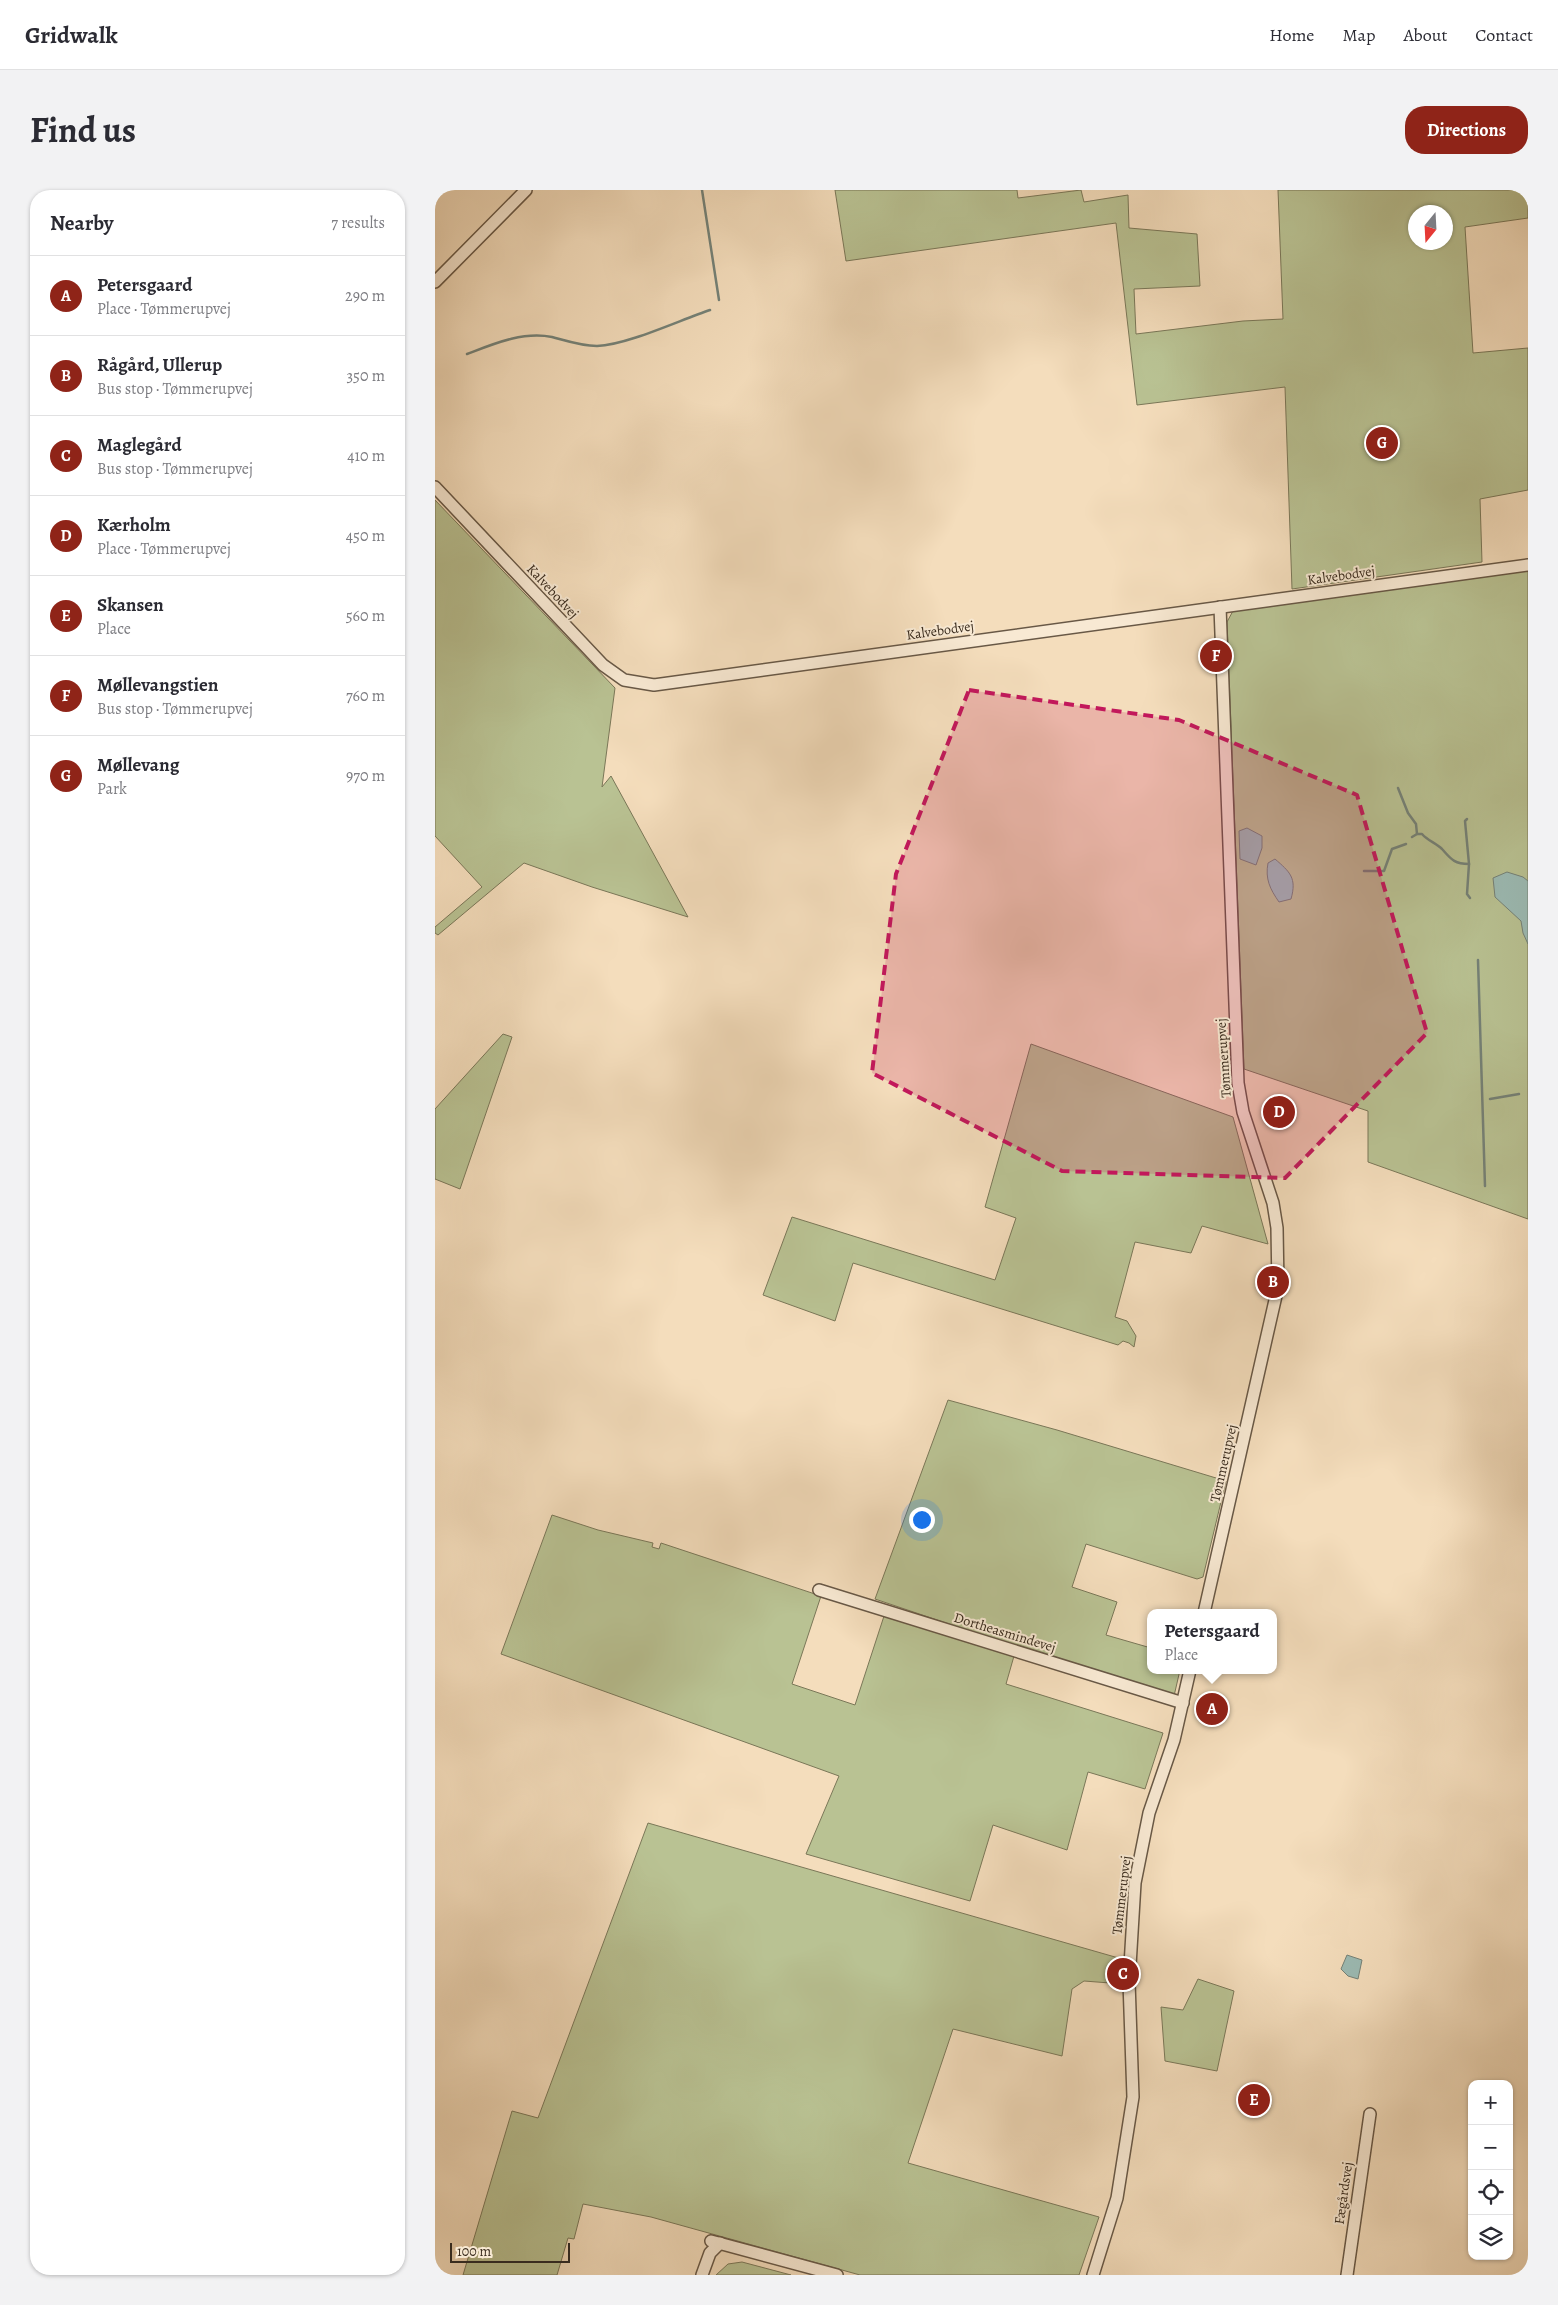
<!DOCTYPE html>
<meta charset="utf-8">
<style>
:root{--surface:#fff;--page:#f2f2f3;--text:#2b2b33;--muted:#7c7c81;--line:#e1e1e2;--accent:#8f2418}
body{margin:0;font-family:Alegreya,serif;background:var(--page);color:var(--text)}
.controls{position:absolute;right:15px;bottom:15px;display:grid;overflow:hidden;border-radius:10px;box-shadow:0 1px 4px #0004}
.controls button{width:45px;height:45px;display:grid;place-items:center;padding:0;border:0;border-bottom:1px solid var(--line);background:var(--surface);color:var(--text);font:25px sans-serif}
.compass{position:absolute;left:973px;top:15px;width:45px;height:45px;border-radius:50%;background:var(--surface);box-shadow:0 1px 4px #0004;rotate:198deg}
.scale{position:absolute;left:15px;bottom:12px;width:120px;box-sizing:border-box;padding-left:5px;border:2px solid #3a2c1e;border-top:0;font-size:14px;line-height:18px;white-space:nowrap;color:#3a2c1e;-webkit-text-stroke:4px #f8e9d3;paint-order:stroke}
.you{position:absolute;left:486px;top:1329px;width:18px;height:18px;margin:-12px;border:4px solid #fff;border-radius:50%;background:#1a73e8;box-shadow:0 0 0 8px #1a73e833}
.badge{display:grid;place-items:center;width:32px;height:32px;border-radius:50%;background:var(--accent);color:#fff;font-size:16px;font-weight:700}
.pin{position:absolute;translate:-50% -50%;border:2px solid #fff;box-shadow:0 1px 5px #0006}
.popup{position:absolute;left:712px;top:1419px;width:130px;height:65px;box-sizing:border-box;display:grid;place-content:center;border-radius:10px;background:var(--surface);filter:drop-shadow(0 1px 4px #0005);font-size:16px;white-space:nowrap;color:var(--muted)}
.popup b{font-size:19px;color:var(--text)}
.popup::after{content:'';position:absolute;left:50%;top:100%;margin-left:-10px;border:10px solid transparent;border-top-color:var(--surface)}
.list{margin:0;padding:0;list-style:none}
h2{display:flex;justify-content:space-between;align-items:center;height:65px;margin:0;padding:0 20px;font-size:21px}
h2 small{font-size:16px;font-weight:400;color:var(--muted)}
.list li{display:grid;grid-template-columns:32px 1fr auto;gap:15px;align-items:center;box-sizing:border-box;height:80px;padding:0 20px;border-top:1px solid var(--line)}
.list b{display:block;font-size:19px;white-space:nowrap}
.list p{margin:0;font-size:16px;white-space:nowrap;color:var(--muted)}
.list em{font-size:16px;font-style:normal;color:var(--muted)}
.icon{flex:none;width:28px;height:28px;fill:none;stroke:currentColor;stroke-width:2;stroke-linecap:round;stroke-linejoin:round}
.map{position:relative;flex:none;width:1093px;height:2085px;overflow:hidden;border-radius:20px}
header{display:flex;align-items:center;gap:30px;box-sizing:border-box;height:70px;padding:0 25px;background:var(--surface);border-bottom:1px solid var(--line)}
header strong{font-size:24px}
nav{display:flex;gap:28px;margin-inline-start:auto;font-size:18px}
.intro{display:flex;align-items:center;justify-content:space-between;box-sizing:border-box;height:120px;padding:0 30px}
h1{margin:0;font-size:35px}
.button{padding:12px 22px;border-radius:20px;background:var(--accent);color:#fff;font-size:18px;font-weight:700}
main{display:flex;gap:30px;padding:0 30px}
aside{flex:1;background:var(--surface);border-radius:20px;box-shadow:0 1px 4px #0004}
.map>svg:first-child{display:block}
</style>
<header>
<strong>Gridwalk</strong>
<nav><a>Home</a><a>Map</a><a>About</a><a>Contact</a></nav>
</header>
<div class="intro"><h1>Find us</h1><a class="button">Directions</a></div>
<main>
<aside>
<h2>Nearby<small>7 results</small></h2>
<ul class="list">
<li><span class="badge">A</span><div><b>Petersgaard</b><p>Place · Tømmerupvej</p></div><em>290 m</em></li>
<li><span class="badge">B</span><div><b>Rågård, Ullerup</b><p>Bus stop · Tømmerupvej</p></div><em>350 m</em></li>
<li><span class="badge">C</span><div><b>Maglegård</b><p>Bus stop · Tømmerupvej</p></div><em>410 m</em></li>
<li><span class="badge">D</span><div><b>Kærholm</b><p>Place · Tømmerupvej</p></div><em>450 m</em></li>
<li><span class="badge">E</span><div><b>Skansen</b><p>Place</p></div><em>560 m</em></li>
<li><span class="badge">F</span><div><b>Møllevangstien</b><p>Bus stop · Tømmerupvej</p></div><em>760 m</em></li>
<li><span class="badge">G</span><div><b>Møllevang</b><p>Park</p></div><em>970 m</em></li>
</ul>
</aside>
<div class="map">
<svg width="1093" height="2085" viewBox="0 0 1093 2085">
<rect width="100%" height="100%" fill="#f4ddbc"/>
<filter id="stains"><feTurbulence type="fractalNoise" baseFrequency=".004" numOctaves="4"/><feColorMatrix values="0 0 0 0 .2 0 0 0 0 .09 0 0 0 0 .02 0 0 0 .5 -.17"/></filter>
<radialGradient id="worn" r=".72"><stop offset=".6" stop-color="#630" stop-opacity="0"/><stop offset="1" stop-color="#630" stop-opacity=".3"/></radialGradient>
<g fill="#b9c293" stroke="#7a7758" fill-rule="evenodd">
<path d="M 400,0 L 582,0 L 583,8 L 646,0 L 649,12 L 693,5 L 694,38 L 762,44 L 765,96 L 699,99 L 701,144 L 808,131 L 848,129 L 843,0 L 1093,0 L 1093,28 L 1030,37 L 1038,163 L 1093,158 L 1093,300 L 1045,309 L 1047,372 L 857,399 L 850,197 L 702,215 L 681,33 L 411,71 ZM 981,22 L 1011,22 L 1011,52 L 981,52 Z"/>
<polygon points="0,310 180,498 167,597 176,586 253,727 157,697 89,673 3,745 0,743 0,737 47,697 0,646"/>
<polygon points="1093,379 1093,1029 933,972 933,921 809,879 792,432 799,419"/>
<polygon points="68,844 77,847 25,999 0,989 0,919"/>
<polygon points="596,854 798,927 833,1054 767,1036 756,1063 700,1052 680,1127 692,1131 701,1146 699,1157 694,1153 688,1151 683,1155 418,1073 400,1131 328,1105 357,1027 560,1090 581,1028 550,1017"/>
<polygon points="513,1210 622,1240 791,1291 768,1387 762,1389 651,1354 637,1397 682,1412 671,1445 716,1458 716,1480 745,1480 739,1506 582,1457 440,1409"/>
<polygon points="117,1325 163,1340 218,1353 217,1357 224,1359 226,1353 386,1406 357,1494 420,1515 450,1423 579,1466 571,1494 728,1543 710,1599 653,1582 632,1660 558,1635 535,1711 371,1664 404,1586 66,1464"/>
<polygon points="213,1633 687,1769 688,1794 649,1791 637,1799 627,1866 518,1839 473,1973 664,2027 644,2085 425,2085 216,2027 148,2014 139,2049 133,2048 122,2085 28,2085 77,1921 103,1928"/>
<polygon points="763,1789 799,1801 782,1881 730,1871 726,1817 748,1820"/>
<polygon points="307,2072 356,2085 281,2085 293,2074"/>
</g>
<g fill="#9cbbb4" stroke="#758278">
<polygon points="812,638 827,646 827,658 821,675 805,669 804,641"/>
<path d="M 840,669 C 855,682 862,688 856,709 L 844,712 C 835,699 830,689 833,673 Z"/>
<polygon points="1072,682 1088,687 1093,691 1093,754 1088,743 1086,731 1060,707 1058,688"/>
<polygon points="912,1765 927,1770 923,1789 913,1786 906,1779"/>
</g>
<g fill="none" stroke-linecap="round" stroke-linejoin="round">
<g stroke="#758278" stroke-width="2.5">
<polyline points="267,0 284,110"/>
<path d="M 32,164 C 58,154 88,141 117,147 C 132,151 146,156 162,156 C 192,155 245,130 275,120"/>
<polyline points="963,598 973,623 981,634 982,644 977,647"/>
<polyline points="1032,629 1030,631 1034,674"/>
<path d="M 982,644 L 987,644 C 993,651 1001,653 1007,659 C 1016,669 1019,674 1034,674 L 1032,704 L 1035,708"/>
<polyline points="929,681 949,681 957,659 971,654"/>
<polyline points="1043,770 1050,996"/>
<polyline points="1055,909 1084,904"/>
</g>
<defs>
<g id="minor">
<polyline points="0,92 91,0"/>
<polyline points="0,297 168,475 189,490 219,495 1093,375"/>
<polyline points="384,1400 748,1513"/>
<polyline points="769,1423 843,1097 842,1038 838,1013 808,922 803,893 785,417"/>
<polyline points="276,2051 402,2085"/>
<polyline points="267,2085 275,2063 285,2053"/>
<polyline points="658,2085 682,2008 698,1907 694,1792 700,1693 714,1623 739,1550 755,1480"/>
<polyline points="912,2085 935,1924"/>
</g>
</defs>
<use href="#minor" stroke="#685846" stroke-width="14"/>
<use href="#minor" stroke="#f8e9d3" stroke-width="11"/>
</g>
<path fill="#c2185b" fill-opacity="0.2" stroke="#c2185b" stroke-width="4" stroke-dasharray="10 6" stroke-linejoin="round" d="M 534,500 L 744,530 L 922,605 L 992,843 L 850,988 L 627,981 L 437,883 L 461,684 Z"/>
<g text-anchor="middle" stroke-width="4" stroke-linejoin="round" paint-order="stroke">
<g font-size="14" fill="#3a2c1e" stroke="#f8e9d3">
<text transform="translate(906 385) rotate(-8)" y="5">Kalvebodvej</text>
<text transform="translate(118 401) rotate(47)" y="5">Kalvebodvej</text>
<text transform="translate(505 440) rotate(-8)" y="5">Kalvebodvej</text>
<text transform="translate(788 868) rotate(-94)" y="5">Tømmerupvej</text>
<text transform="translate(788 1273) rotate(-77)" y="5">Tømmerupvej</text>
<text transform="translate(570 1442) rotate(17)" y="5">Dortheasmindevej</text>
<text transform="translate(686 1705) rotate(-83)" y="5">Tømmerupvej</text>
<text transform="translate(908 2003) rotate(-82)" y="5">Fægårdsvej</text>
</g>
</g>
<rect width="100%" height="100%" filter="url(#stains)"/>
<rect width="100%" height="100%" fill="url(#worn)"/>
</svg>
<div class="controls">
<button>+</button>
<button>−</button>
<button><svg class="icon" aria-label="locate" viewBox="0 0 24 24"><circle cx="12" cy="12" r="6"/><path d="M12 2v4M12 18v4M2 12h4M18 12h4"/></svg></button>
<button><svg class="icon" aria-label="layers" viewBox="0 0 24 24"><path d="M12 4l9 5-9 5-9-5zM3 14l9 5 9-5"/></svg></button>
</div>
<svg class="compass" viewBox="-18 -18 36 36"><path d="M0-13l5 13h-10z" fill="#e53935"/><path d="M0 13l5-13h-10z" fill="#7c7c81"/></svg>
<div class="scale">100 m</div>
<div class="you"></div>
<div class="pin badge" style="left:777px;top:1519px">A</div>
<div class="popup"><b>Petersgaard</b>Place</div>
<div class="pin badge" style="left:838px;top:1092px">B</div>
<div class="pin badge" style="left:688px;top:1784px">C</div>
<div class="pin badge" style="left:844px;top:922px">D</div>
<div class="pin badge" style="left:819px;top:1910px">E</div>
<div class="pin badge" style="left:781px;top:466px">F</div>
<div class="pin badge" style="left:947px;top:253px">G</div>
</div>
</main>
